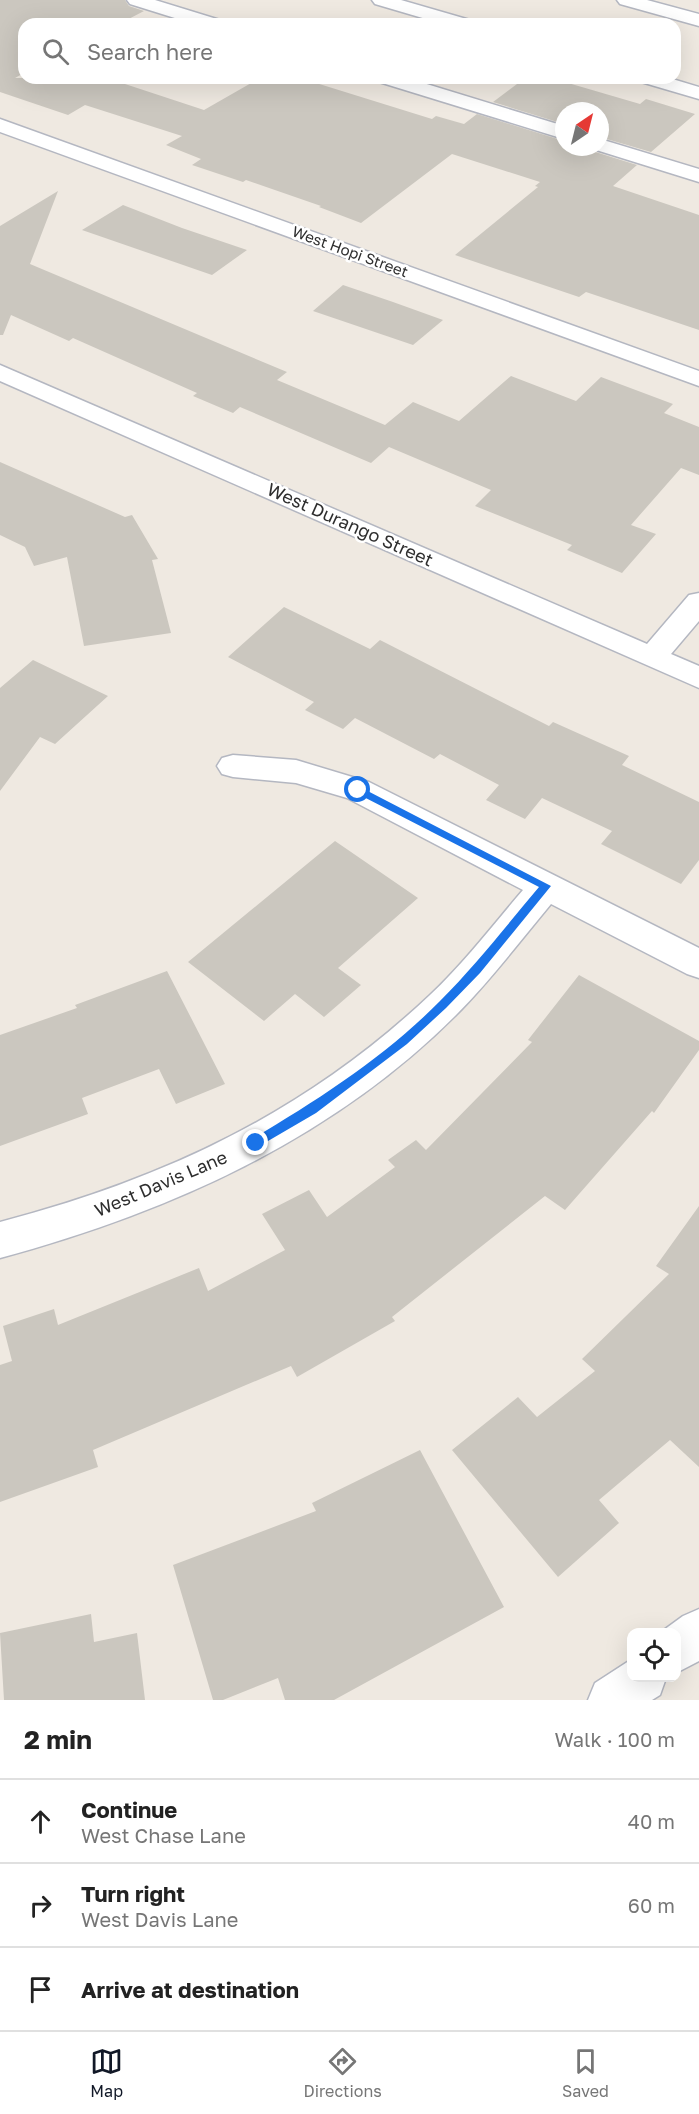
<!DOCTYPE html>
<meta charset="utf-8">
<style>
:root{--surface:#fff;--page:#f6f6f6;--text:#222;--muted:#767676;--line:#e0e0e0;--accent:#111827}
body{margin:0;font-family:"Golos Text",sans-serif;background:var(--page);color:var(--text)}
.controls{position:absolute;right:18px;bottom:18px;display:grid;overflow:hidden;border-radius:12px;box-shadow:0 6px 24px #0002}
.controls button{width:54px;height:54px;display:grid;place-items:center;padding:0;border:0;border-bottom:2px solid var(--line);background:var(--surface);color:var(--text);font:30px sans-serif}
.compass{position:absolute;left:555px;top:102px;width:54px;height:54px;border-radius:50%;background:var(--surface);box-shadow:0 6px 24px #0002;rotate:35deg}
.stop{position:absolute;width:18px;height:18px;margin:-14px;border:4px solid #1a73e8;border-radius:50%;background:#fff}
.stop.end{background:#1a73e8;border-color:#fff;box-shadow:0 2px 6px #0008}
.list{margin:0;padding:0;list-style:none}
h2{display:flex;justify-content:space-between;align-items:center;height:78px;margin:0;padding:0 24px;font-size:26px}
h2 small{font-size:20px;font-weight:400;color:var(--muted)}
.list li{display:grid;grid-template-columns:39px 1fr auto;gap:18px;align-items:center;box-sizing:border-box;height:84px;padding:0 24px;border-top:2px solid var(--line)}
.list b{display:block;font-size:22px;white-space:nowrap}
.list p{margin:0;font-size:20px;white-space:nowrap;color:var(--muted)}
.list em{font-size:20px;font-style:normal;color:var(--muted)}
.icon{flex:none;width:33px;height:33px;fill:none;stroke:currentColor;stroke-width:2;stroke-linecap:round;stroke-linejoin:round}
.map{position:relative;flex:none;width:699px;height:1700px;overflow:hidden}
.search{position:absolute;background:var(--surface);box-shadow:0 6px 24px #0002;left:18px;right:18px;top:18px;height:66px;display:flex;align-items:center;gap:15px;box-sizing:border-box;padding:0 21px;border-radius:18px;color:var(--muted);font-size:22px}
.sheet{height:330px;background:var(--surface)}
nav{display:flex;justify-content:space-around;align-items:center;box-sizing:border-box;height:84px;border-top:2px solid var(--line);background:var(--surface);font-size:16px;color:var(--muted)}
nav a{display:grid;justify-items:center;gap:3px}
nav .on{color:var(--accent)}
.map>svg:first-child{display:block}
</style>
<div class="map">
<svg width="699" height="1700" viewBox="0 0 699 1700">
<rect width="100%" height="100%" fill="#efe9e1"/>
<g fill="#cbc7bf">
<polygon points="0,0 125,0 129,6 144,11 119,24 24,24 24,73 15,78 131,78 122,83 204,110 260,78 300,78 432,119 436,116 464,124 477,114 564,141 564,147 589,147 592,151 637,165 613,186 699,215 699,330 586,292 579,297 455,255 538,187 535,186 540,182 452,154 361,223 319,207 321,206 246,180 243,182 192,165 201,159 166,145 182,136 85,105 68,115 0,92"/>
<polygon points="525,78 551,78 640,104 646,99 695,114 651,152 600,137 600,111 564,111 564,124 493,102"/>
<polygon points="58,191 30,264 287,372 277,380 385,425 413,402 459,421 511,376 576,401 601,377 673,404 664,413 699,427 699,475 681,468 631,525 656,534 622,573 567,550 572,545 475,506 491,490 389,447 371,463 240,407 233,413 193,396 197,393 73,338 69,341 11,315 3,335 0,335 0,226"/>
<polygon points="123,205 182,228 247,250 212,275 82,230"/>
<polygon points="343,285 393,302 443,320 413,345 313,311"/>
<polygon points="0,462 125,517 132,515 158,559 152,560 171,633 84,646 67,557 34,566 25,547 0,535"/>
<polygon points="284,607 370,649 380,640 549,726 553,722 629,756 622,765 699,802 699,860 681,884 601,844 612,831 542,798 525,819 486,800 499,785 440,754 434,759 355,718 343,729 305,710 314,702 228,657"/>
<polygon points="33,660 108,696 55,744 40,737 0,791 0,688"/>
<polygon points="335,841 418,898 338,968 361,985 324,1017 295,994 264,1021 188,962"/>
<polygon points="167,971 225,1084 176,1104 159,1069 82,1098 88,1114 0,1146 0,1035 77,1008 75,1005"/>
<polygon points="579,975 699,1041 699,1050 654,1113 652,1111 565,1210 545,1196 392,1317 395,1321 297,1377 291,1366 93,1450 98,1467 0,1502 0,1365 12,1361 3,1326 54,1309 58,1325 199,1268 208,1291 285,1250 262,1214 309,1190 327,1217 395,1167 388,1160 416,1140 426,1150 532,1042 528,1040"/>
<polygon points="699,1206 699,1467 670,1440 599,1500 619,1523 558,1577 452,1450 518,1397 537,1417 595,1371 582,1359 669,1274 656,1266"/>
<polygon points="420,1450 504,1607 334,1700 285,1700 278,1678 223,1700 213,1700 173,1565 316,1511 312,1503"/>
<polygon points="91,1614 94,1642 137,1633 145,1700 4,1700 0,1633"/>
</g>
<g fill="none" stroke-linecap="round" stroke-linejoin="round">
<defs>
<g id="minor">
<polygon points="127,0 155,0 220,20 222,24 194,24 130,4"/>
<polygon points="372,0 401,0 470,20 472,24 443,24 375,4"/>
<polygon points="617,0 647,0 699,14 699,26 620,4"/>
<polygon points="376,78 407,78 564,126 564,139 379,82"/>
<polygon points="638,78 669,78 699,87 699,99 641,82"/>
<polygon points="0,119 699,371 699,386 0,132"/>
<polygon points="600,139 699,169 699,182 593,149 591,147 600,147"/>
<polygon points="0,365 647,644 689,595 699,593 699,621 671,654 699,666 699,688 0,381"/>
<path d="M 233,755 L 296,760 L 369,782 L 699,948 L 699,978 L 687,974 L 551,904 C 520,941 491,980 456,1015 C 331,1140 169,1212 0,1258 L 0,1222 C 164,1179 305,1113 430,995 C 464,963 493,925 523,890 L 347,798 L 296,783 L 233,777 L 222,774 L 217,766 L 222,758 Z"/>
<polygon points="699,1609 699,1661 676,1673 676,1632 661,1632 683,1616"/>
<polygon points="632,1659 632,1678 666,1678 660,1695 652,1700 588,1700 595,1683"/>
</g>
</defs>
<use href="#minor" stroke="#b4b7c1" stroke-width="3"/>
<use href="#minor" fill="#fff" fill-rule="evenodd"/>
</g>
<path fill="#1a73e8" d="M 358,786 L 551,886 L 480,973 L 446,1008 L 407,1044 L 316,1113 L 256,1148 L 252,1146 L 252,1139 C 318,1100 386,1056 440,1001 C 476,965 507,925 539,887 L 354,792 L 353,790 Z"/>
<g text-anchor="middle" stroke-width="5" stroke-linejoin="round" paint-order="stroke">
<g font-size="15" fill="#2e2e2e" stroke="#fff">
<text transform="translate(350 252) rotate(20)" y="5">West Hopi Street</text>
</g>
<g font-size="18" fill="#2e2e2e" stroke="#fff">
<text transform="translate(350 525) rotate(24)" y="6">West Durango Street</text>
<text transform="translate(161 1184) rotate(-23)" y="6">West Davis Lane</text>
</g>
</g>
</svg>
<div class="controls">
<button><svg class="icon" aria-label="locate" viewBox="0 0 24 24"><circle cx="12" cy="12" r="6"/><path d="M12 2v4M12 18v4M2 12h4M18 12h4"/></svg></button>
</div>
<svg class="compass" viewBox="-18 -18 36 36"><path d="M0-13l5 13h-10z" fill="#e53935"/><path d="M0 13l5-13h-10z" fill="#767676"/></svg>
<div class="stop" style="left:358px;top:790px"></div>
<div class="stop end" style="left:256px;top:1143px"></div>
<div class="search"><svg class="icon" aria-label="search" viewBox="0 0 24 24"><circle cx="10" cy="10" r="6"/><path d="M15 15l6 6"/></svg>Search here</div>
</div>
<section class="sheet">
<h2>2 min<small>Walk · 100 m</small></h2>
<ul class="list">
<li><svg class="icon" aria-label="ahead" viewBox="0 0 24 24"><path d="M12 20V5M6 11l6-6 6 6"/></svg><div><b>Continue</b><p>West Chase Lane</p></div><em>40 m</em></li>
<li><svg class="icon" aria-label="right" viewBox="0 0 24 24"><path d="M7 20v-9h11M14 6l5 5-5 5"/></svg><div><b>Turn right</b><p>West Davis Lane</p></div><em>60 m</em></li>
<li><svg class="icon" aria-label="arrive" viewBox="0 0 24 24"><path d="M6 21V4h12l-3 4 3 4H6"/></svg><div><b>Arrive at destination</b></div></li>
</ul>
</section>
<nav>
<a class="on"><svg class="icon" aria-label="map" viewBox="0 0 24 24"><path d="M3 6l6-2 6 2 6-2v14l-6 2-6-2-6 2zM9 4v14M15 6v14"/></svg>Map</a>
<a><svg class="icon" aria-label="directions" viewBox="0 0 24 24"><path d="M12 3l9 9-9 9-9-9zM9 14v-3h6M13 9l2 2-2 2"/></svg>Directions</a>
<a><svg class="icon" aria-label="saved" viewBox="0 0 24 24"><path d="M7 4h10v16l-5-4-5 4z"/></svg>Saved</a>
</nav>
